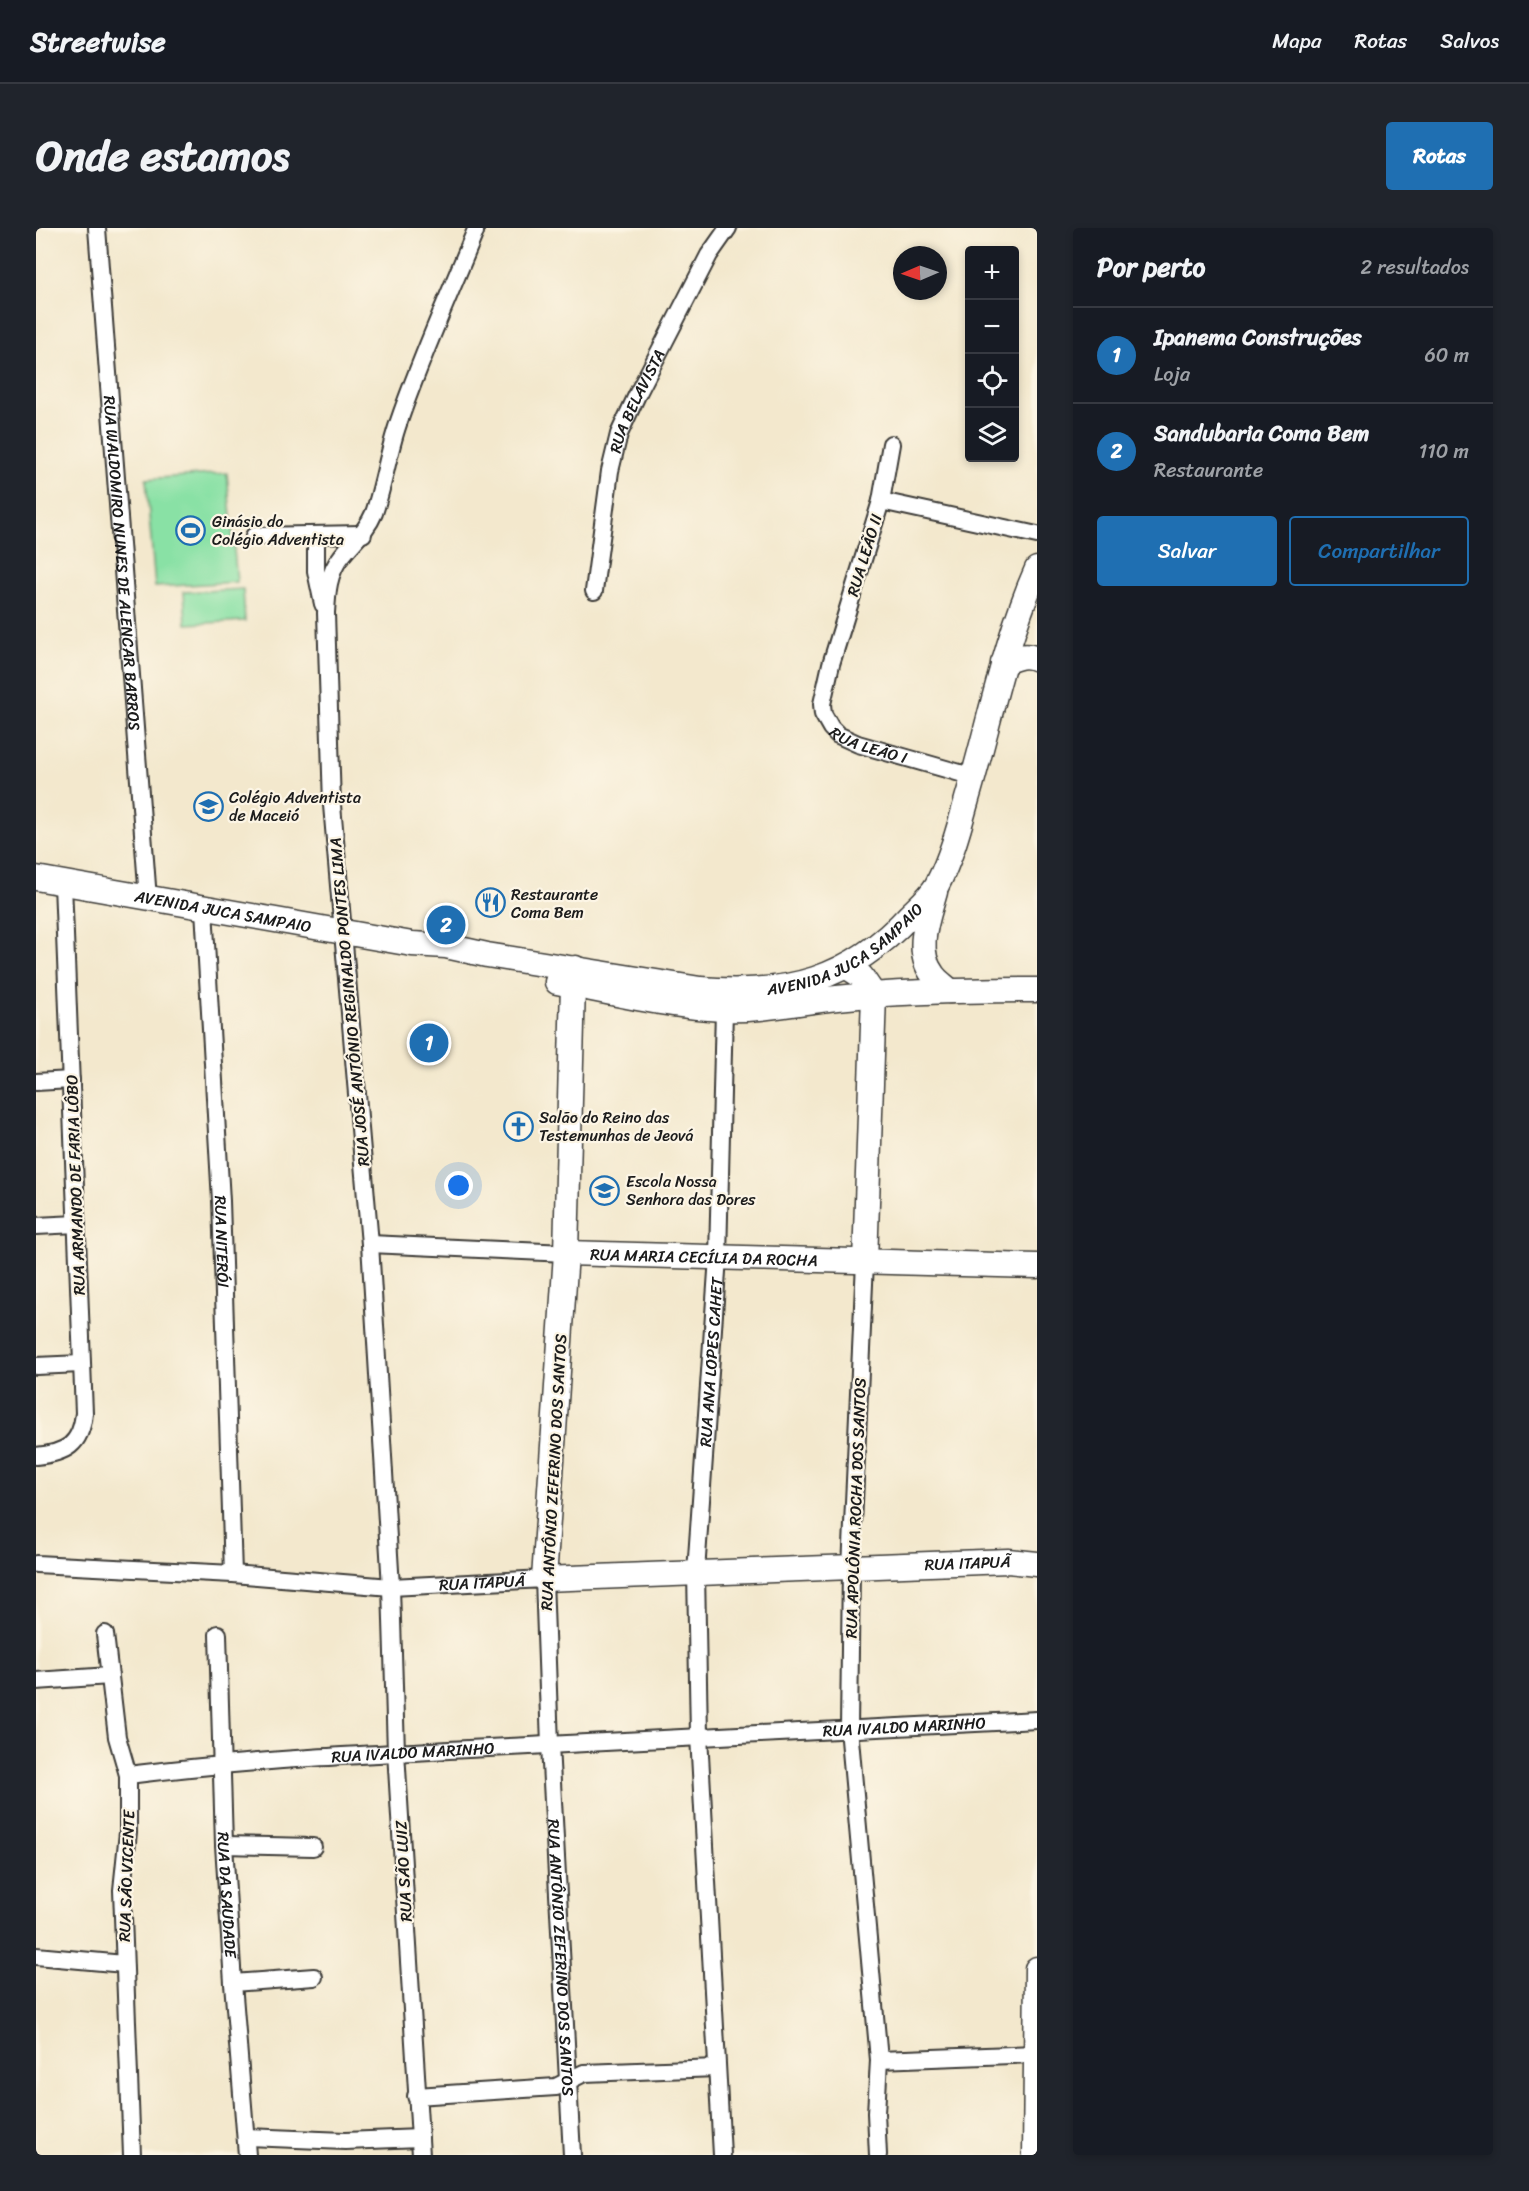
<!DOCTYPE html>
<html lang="pt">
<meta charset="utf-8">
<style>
:root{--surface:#171b24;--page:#20242c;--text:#f1f3f6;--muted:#9ea1a6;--line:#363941;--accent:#1f6fb2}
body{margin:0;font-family:Sriracha,sans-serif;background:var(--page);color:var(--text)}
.controls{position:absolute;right:18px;top:18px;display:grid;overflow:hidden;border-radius:6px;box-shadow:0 3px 9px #0003}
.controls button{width:54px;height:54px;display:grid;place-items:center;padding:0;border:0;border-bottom:2px solid var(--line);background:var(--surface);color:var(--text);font:30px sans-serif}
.compass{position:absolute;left:857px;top:18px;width:54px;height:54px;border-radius:50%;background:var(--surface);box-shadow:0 3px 9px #0003;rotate:268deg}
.you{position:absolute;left:423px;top:958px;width:21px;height:21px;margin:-15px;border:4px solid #fff;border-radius:50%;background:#1a73e8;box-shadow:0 0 0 9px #1a73e833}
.badge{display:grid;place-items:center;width:39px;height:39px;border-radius:50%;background:var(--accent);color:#fff;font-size:20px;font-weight:700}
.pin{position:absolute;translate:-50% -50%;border:3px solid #fff;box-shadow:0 2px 6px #0006}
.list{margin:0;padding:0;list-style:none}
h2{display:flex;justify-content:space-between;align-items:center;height:78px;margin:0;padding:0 24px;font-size:26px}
h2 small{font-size:20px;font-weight:400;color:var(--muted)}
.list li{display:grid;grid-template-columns:39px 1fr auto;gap:18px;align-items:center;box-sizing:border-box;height:96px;padding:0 24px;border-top:2px solid var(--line)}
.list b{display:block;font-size:22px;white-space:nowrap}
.list p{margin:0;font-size:20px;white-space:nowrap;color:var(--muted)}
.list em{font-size:20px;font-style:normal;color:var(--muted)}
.actions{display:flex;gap:12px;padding:18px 24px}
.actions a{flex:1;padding:14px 0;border:2px solid var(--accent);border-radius:6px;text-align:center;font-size:21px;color:var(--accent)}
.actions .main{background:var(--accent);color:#fff}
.icon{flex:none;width:33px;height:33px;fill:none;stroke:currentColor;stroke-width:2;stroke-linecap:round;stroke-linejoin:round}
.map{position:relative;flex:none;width:1001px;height:1927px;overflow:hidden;border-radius:6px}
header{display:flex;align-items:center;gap:36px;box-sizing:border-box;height:84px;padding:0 30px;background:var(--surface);border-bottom:2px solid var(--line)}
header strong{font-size:28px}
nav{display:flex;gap:33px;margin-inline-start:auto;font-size:21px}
.intro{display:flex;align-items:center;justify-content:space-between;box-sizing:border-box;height:144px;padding:0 36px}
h1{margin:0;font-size:42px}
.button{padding:15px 27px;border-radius:6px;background:var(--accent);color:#fff;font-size:21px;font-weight:700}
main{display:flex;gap:36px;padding:0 36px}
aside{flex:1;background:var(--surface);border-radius:6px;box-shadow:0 3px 9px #0003}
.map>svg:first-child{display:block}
</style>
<header>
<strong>Streetwise</strong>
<nav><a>Mapa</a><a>Rotas</a><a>Salvos</a></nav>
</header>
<div class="intro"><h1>Onde estamos</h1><a class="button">Rotas</a></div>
<main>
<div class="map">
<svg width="1001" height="1927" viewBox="0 0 1001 1927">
<rect width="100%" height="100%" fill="#fcf5e5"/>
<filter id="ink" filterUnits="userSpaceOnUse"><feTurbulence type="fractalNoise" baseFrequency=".0167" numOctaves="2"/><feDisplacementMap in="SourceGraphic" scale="12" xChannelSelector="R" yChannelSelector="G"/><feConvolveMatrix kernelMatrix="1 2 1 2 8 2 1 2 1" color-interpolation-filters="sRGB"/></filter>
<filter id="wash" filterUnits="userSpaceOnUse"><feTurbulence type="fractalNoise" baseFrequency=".008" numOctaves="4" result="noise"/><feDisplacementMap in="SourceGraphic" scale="24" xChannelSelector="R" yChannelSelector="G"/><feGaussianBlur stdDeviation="1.35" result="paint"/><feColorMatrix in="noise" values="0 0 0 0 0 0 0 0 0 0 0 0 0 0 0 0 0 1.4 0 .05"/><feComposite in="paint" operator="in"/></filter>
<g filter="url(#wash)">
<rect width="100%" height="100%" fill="#f3e8cd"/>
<g fill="#89e1a5" stroke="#527e60" stroke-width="1.5">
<polygon points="191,245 201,354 119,359 110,251"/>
<polygon points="207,361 209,393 150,396 148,364"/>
</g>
</g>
<g filter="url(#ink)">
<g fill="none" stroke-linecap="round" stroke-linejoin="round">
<defs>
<g id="street">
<path id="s1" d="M 61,0 L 112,671"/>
<path id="s2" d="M 855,216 L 845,273 L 795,436 L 786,476 L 787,486 L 795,500 L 802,507 L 822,516 L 938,549"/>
<polyline points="845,273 1001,307"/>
<polyline points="280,307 280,343 287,376"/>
<polyline points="218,308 327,306"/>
<path id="s3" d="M 558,363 L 574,243 L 583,206 L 601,167 L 673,27 L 692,0"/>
<path id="s4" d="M 168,681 L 185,973 L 197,1346"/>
<polyline points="0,854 35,852"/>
<polyline points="0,998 41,996"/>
<polyline points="334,1016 530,1025"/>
<polyline points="829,1034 815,1340 813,1500 843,1832 840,1885 842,1927"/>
<polyline points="0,1138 45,1136"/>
<path d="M 0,1228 C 30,1225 45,1217 48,1185 L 27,656"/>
<path id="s5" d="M 0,1336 L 197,1346 L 355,1359 L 508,1351 L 514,1517 L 536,1927"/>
<polyline points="69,1406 81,1509 92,1547 92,1604 86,1662 96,1927"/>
<path id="s6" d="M 182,1406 L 188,1617 L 197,1755 L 211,1927"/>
<polyline points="0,1453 74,1448"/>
<path id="s7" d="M 92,1547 C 231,1530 371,1524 512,1517 C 675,1509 838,1499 1001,1492"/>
<polyline points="188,1617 277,1619"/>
<polyline points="0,1728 88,1736"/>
<polyline points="197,1755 278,1749"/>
<polyline points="843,1832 999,1826"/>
<polyline points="380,1868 520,1859 548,1845 681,1840"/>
<polyline points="210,1909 309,1913 384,1910"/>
<path d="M 385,1927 L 360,1524 L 355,1359 L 334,1016 L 296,577 L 290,385 C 291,365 292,345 305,329 C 317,313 330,304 338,285 C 348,256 352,225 362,196 C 384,131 413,68 439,4"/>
<path id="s8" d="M 686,1927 L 663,1508 L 660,1344 L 682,1029 L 688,781"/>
</g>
<g id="secondary">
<path d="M 967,435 C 979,430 988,425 1001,431"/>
<path id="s9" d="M 0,650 L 376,716 L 410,718 L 451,727 L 664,761 C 751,768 814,752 874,687 C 883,678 895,668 901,657 C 915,630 923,600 931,571 C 954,494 968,415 1001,341"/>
<path d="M 899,664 C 892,690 878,722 897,747 C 901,753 909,758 914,763"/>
<polyline points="811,739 825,748 838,767 829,1034"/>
<path id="s10" d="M 539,740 L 537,757 L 530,1025 L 508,1351 L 972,1333 L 1001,1336"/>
<path d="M 521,754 C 573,764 634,779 687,781 C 725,783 763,774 801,770 C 867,763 934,762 1001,762"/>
<path id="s11" d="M 530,1025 L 1001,1038"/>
<polyline points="999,1927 1001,1741"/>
</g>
</defs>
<use href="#street" stroke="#3c3b37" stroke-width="20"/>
<use href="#secondary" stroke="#3c3b37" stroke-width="27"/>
<use href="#street" stroke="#fff" stroke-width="16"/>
<use href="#secondary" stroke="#fff" stroke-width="24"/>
</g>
</g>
<defs>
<symbol id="stadium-ring" viewBox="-11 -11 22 22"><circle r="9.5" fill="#fcf5e5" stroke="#1f6fb2" stroke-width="1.5"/><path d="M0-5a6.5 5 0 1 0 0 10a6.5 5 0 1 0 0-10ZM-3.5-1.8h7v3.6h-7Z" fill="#1f6fb2"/></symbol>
<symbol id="school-ring" viewBox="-11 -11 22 22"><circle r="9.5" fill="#fcf5e5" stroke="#1f6fb2" stroke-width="1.5"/><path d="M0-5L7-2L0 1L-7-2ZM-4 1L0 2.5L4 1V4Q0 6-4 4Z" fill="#1f6fb2"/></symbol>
<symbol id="restaurant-ring" viewBox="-11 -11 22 22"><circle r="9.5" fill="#fcf5e5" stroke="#1f6fb2" stroke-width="1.5"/><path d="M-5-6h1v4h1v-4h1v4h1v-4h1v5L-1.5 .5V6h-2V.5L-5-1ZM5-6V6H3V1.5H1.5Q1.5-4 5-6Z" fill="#1f6fb2"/></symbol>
<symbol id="church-ring" viewBox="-11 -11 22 22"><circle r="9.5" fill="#fcf5e5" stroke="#1f6fb2" stroke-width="1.5"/><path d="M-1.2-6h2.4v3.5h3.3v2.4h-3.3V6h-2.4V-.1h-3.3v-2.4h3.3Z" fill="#1f6fb2"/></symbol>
</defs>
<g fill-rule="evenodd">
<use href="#stadium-ring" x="138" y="286" width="33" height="33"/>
<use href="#school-ring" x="156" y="562" width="33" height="33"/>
<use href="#restaurant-ring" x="438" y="658" width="33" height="33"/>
<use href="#church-ring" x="466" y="882" width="33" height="33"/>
<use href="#school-ring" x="552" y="946" width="33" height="33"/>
</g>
<g text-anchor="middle" stroke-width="4.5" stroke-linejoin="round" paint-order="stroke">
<g font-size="16" fill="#1c1c1c" stroke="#fcf5e5">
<text dy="6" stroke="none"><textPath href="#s3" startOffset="196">RUA BELAVISTA</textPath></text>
<text transform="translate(828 327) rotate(-73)" y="6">RUA LEÃO II</text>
<text dy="6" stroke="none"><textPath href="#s1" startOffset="336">RUA WALDOMIRO NUNES DE ALENCAR BARROS</textPath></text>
<text dy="6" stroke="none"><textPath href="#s2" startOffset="338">RUA LEÃO I</textPath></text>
<text dy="6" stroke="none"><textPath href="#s9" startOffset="190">AVENIDA JUCA SAMPAIO</textPath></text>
<text dy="6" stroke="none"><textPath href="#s9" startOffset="830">AVENIDA JUCA SAMPAIO</textPath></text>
<text transform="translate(313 774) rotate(-95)" y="6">RUA JOSÉ ANTÔNIO REGINALDO PONTES LIMA</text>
<text transform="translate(39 957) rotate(-92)" y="6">RUA ARMANDO DE FARIA LÔBO</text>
<text dy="6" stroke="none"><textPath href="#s4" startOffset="333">RUA NITERÓI</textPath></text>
<text dy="6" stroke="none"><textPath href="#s11" startOffset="138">RUA MARIA CECÍLIA DA ROCHA</textPath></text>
<text dy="6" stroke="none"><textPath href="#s8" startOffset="794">RUA ANA LOPES CAHET</textPath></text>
<text transform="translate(517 1244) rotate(-87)" y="6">RUA ANTÔNIO ZEFERINO DOS SANTOS</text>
<text transform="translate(819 1280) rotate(-88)" y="6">RUA APOLÔNIA ROCHA DOS SANTOS</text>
<text dy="6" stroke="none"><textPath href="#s10" startOffset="1036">RUA ITAPUÃ</textPath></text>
<text dy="6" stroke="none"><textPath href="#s5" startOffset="447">RUA ITAPUÃ</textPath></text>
<text dy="6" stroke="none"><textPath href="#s7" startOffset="778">RUA IVALDO MARINHO</textPath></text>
<text dy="6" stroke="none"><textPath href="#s7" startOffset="286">RUA IVALDO MARINHO</textPath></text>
<text transform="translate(367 1643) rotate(-93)" y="6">RUA SÃO LUIZ</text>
<text transform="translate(90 1648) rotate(-88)" y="6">RUA SÃO VICENTE</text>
<text dy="6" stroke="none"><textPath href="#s6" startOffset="261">RUA DA SAUDADE</textPath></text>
<text dy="6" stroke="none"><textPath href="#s5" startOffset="888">RUA ANTÔNIO ZEFERINO DOS SANTOS</textPath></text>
</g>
<g font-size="16" fill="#1c1c1c" stroke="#fcf5e5" text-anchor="start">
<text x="176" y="299">Ginásio do<tspan x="176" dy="18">Colégio Adventista</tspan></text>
<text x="193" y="575">Colégio Adventista<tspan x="193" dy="18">de Maceió</tspan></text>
<text x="475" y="672">Restaurante<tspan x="475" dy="18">Coma Bem</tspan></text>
<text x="503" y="895">Salão do Reino das<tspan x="503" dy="18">Testemunhas de Jeová</tspan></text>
<text x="590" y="959">Escola Nossa<tspan x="590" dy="18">Senhora das Dores</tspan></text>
</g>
</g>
</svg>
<div class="controls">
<button>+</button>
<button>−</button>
<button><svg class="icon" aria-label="locate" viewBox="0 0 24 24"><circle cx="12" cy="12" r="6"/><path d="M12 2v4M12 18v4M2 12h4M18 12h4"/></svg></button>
<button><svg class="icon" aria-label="layers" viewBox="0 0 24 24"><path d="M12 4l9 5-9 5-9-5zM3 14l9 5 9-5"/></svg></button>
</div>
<svg class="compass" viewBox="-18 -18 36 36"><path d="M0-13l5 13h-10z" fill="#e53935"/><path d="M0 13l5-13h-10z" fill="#9ea1a6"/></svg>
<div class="you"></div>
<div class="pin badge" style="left:393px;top:815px">1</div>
<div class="pin badge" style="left:410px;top:697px">2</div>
</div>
<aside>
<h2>Por perto<small>2 resultados</small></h2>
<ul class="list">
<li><span class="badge">1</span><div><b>Ipanema Construções</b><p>Loja</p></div><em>60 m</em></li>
<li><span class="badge">2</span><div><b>Sandubaria Coma Bem</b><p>Restaurante</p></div><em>110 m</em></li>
</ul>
<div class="actions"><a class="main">Salvar</a><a>Compartilhar</a></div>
</aside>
</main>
